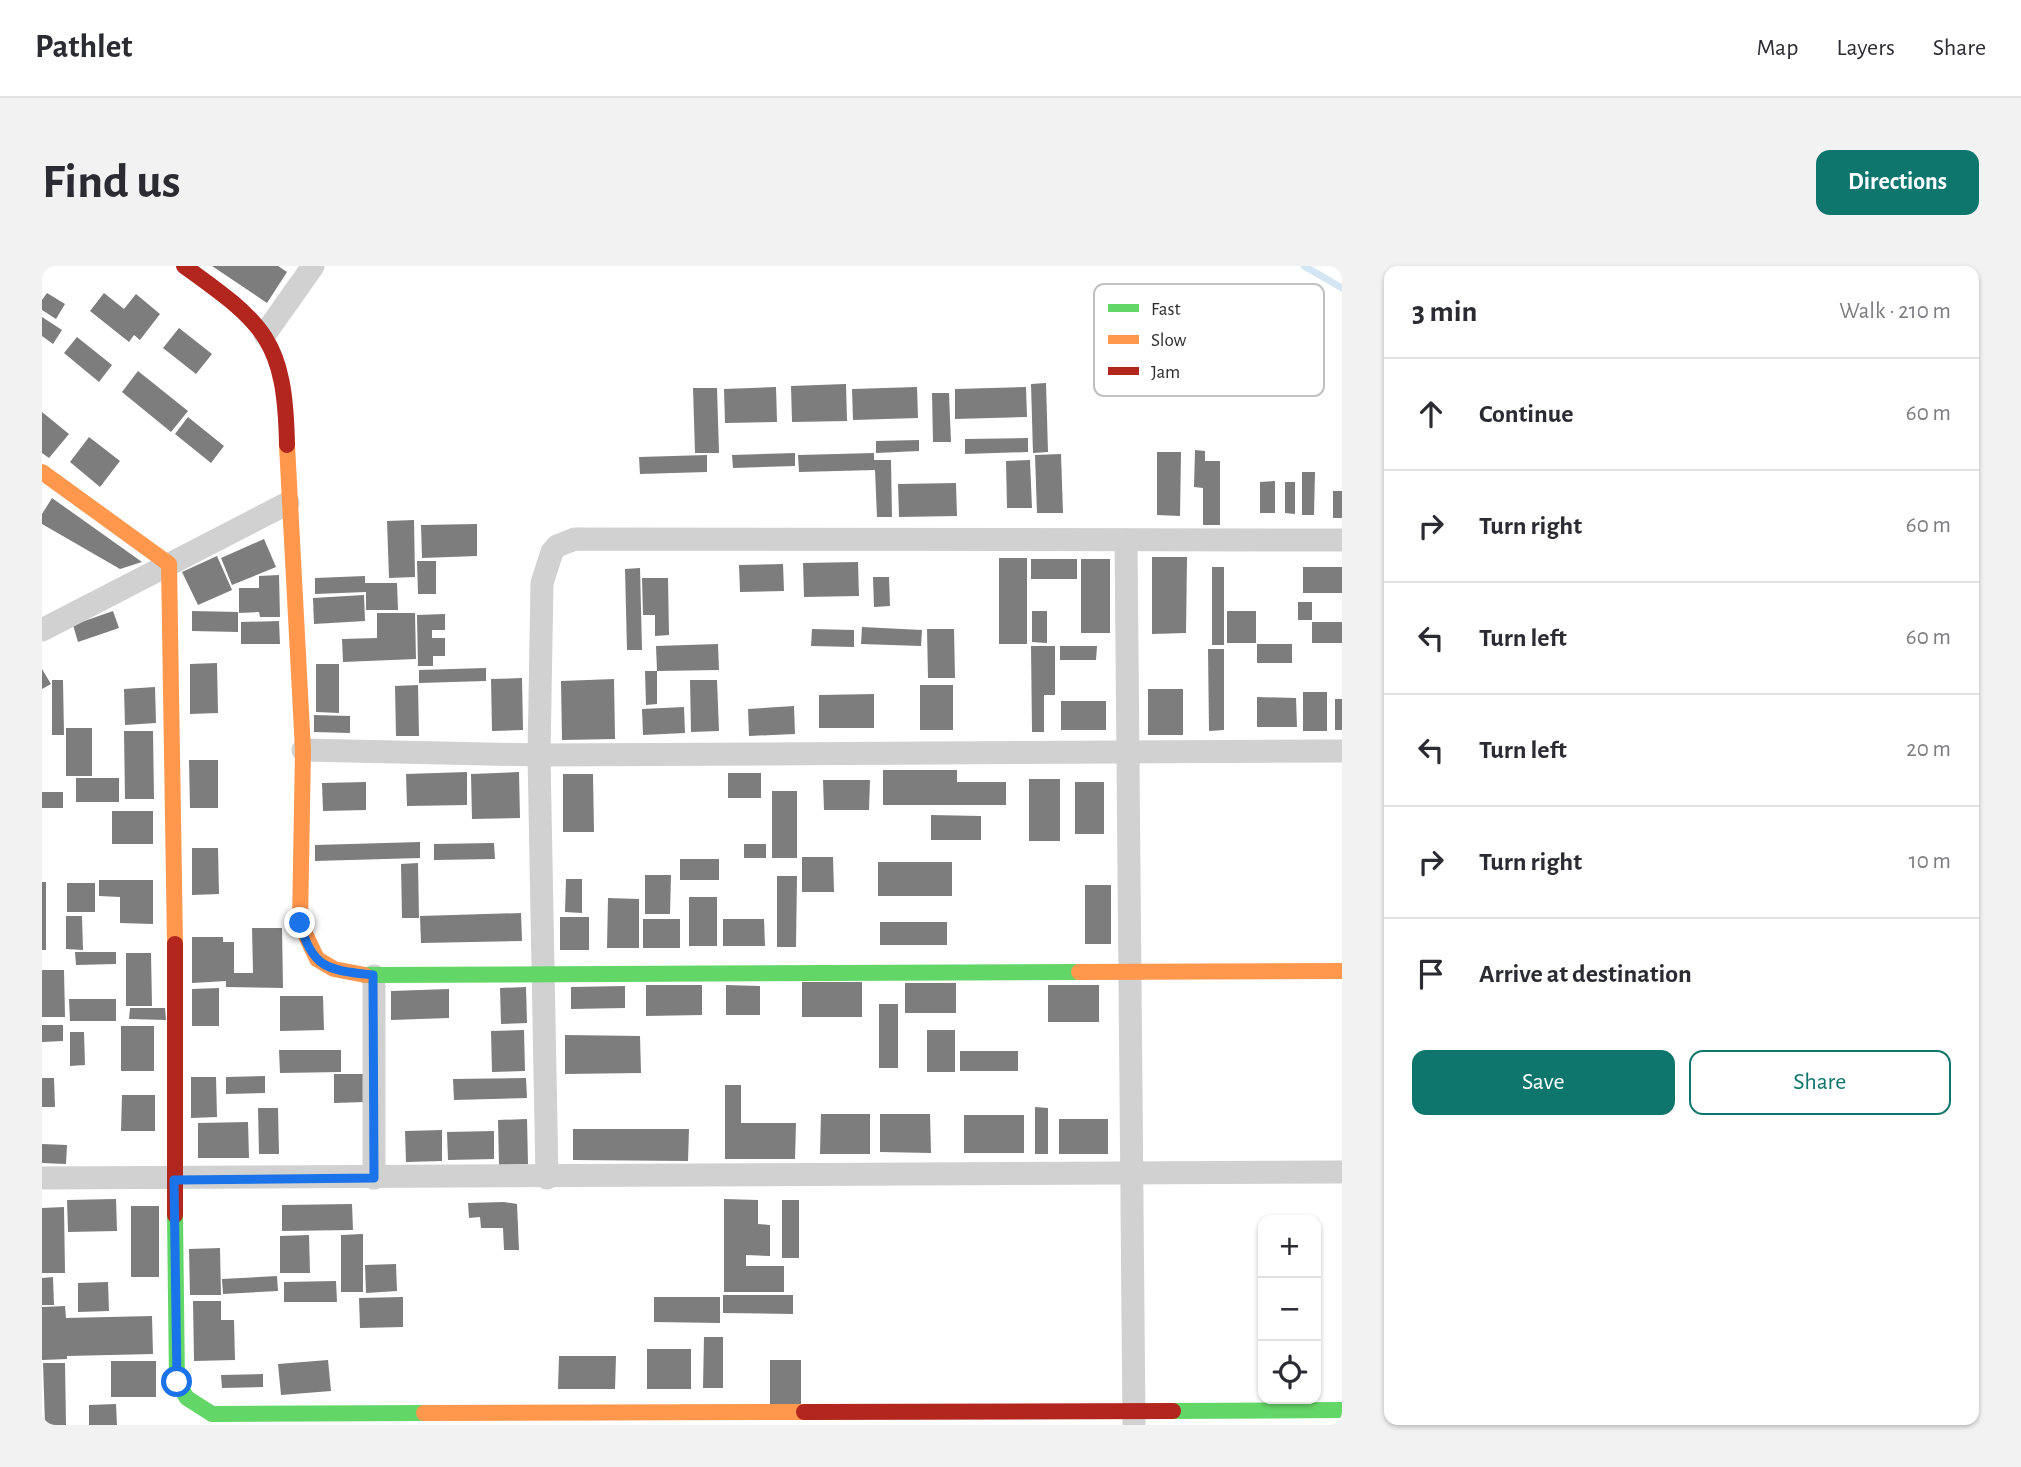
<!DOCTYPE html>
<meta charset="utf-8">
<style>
:root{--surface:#fff;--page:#f2f2f3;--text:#2b2b33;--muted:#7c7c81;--line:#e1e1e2;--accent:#0f766e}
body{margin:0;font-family:"Alegreya Sans",sans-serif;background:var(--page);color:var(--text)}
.controls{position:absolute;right:21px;bottom:21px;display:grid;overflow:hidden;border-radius:14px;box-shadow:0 2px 5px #0004}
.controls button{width:63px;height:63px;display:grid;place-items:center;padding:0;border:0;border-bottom:2px solid var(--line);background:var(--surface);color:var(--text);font:35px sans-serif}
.stop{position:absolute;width:21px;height:21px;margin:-16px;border:5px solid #1a73e8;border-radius:50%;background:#fff}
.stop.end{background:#1a73e8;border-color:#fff;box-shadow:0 2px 7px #0008}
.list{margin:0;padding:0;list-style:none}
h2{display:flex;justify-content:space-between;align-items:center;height:91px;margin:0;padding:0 28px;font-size:30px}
h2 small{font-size:23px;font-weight:400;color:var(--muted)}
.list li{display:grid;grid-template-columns:46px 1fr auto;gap:21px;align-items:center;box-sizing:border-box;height:112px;padding:0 28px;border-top:2px solid var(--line)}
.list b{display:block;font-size:26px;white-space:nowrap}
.list em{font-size:23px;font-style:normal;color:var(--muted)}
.actions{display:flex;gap:14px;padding:21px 28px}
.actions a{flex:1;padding:16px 0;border:2px solid var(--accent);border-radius:14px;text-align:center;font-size:24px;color:var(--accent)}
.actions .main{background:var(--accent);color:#fff}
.icon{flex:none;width:38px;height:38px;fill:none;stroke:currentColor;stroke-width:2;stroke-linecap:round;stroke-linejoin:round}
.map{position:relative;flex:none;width:1300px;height:1159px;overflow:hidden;border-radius:14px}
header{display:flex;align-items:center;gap:42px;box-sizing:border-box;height:98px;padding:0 35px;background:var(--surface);border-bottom:2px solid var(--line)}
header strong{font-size:33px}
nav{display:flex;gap:38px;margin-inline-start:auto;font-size:24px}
.intro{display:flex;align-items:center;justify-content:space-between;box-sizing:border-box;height:168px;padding:0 42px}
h1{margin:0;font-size:49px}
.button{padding:18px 32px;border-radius:14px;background:var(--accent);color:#fff;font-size:24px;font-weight:700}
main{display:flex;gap:42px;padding:0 42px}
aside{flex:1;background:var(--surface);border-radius:14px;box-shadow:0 2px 5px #0004}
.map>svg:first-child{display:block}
</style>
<header>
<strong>Pathlet</strong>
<nav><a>Map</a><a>Layers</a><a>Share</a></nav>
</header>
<div class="intro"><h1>Find us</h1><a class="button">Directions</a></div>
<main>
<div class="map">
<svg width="1300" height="1159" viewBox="0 0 1300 1159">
<rect width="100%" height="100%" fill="#fff"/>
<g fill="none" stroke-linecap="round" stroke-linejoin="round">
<polyline stroke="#d4e5f3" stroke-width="7" points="1262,0 1300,22"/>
</g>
<g fill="#7d7d7d">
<polygon points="170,0 236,0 245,6 225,37"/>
<polygon points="5,27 23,38 14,53 0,44 0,34"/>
<polygon points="62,27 82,43 94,28 118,48 98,74 92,69 87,76 48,45"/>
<polygon points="0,51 20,64 11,78 0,70"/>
<polygon points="137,62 170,88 154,108 121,82"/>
<polygon points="35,71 70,99 57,116 22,87"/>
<polygon points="96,105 146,145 129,166 80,126"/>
<polygon points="1004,117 1006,186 991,187 989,118"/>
<polygon points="804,118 805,155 750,156 749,120"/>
<polygon points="734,121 735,156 683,157 682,123"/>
<polygon points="875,121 876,152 811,154 810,123"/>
<polygon points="984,121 985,151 913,153 913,123"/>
<polygon points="651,122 675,122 677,187 653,187"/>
<polygon points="890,127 907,127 909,176 891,176"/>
<polygon points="0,146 27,168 7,192 0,187"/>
<polygon points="146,151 182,180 169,197 133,168"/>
<polygon points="47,171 78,195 58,221 28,196"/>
<polygon points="986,172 986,186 923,188 923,173"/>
<polygon points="877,174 877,185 834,187 834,175"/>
<polygon points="1153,184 1163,185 1163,195 1178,195 1178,259 1161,259 1161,222 1152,221"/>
<polygon points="1115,186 1139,186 1138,250 1115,249"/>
<polygon points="753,187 753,200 691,202 690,189"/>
<polygon points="832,187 832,194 849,194 850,251 835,251 833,204 757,206 756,189"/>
<polygon points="1019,188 1021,247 995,247 993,189"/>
<polygon points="665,189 665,206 598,208 597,191"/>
<polygon points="988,194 990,242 965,242 964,195"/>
<polygon points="1260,206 1273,206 1272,249 1260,249"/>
<polygon points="1233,215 1233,247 1218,247 1218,216"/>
<polygon points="1243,216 1253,216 1253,248 1243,247"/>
<polygon points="914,217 915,250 857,251 856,218"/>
<rect x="1291" y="225" width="9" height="27"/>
<polygon points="10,232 100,296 78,303 0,258 0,248"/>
<polygon points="372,254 373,311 347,312 345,255"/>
<polygon points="435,258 435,290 380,292 379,259"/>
<polygon points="222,273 234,301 190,319 179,292"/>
<polygon points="175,290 190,324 156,339 140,306"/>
<polygon points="1110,291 1145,291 1144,367 1110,368"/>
<rect x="957" y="292" width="28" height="86"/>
<rect x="989" y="293" width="46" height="20"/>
<rect x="1039" y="293" width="29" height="74"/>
<polygon points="375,295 394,295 394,328 376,328"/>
<polygon points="816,296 817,330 762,331 761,297"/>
<polygon points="741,298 742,325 698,326 697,299"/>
<rect x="1170" y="301" width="12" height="78"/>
<rect x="1261" y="301" width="39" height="26"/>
<polygon points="598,302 600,384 585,384 583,303"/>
<polygon points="237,309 238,351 218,351 217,346 197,347 197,322 217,322 217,310"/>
<polygon points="323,310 323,317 355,317 356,344 324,344 324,326 273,328 273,312"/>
<polygon points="831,311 847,311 848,340 832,341"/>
<polygon points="600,312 626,312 627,369 613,370 613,349 601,349"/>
<polygon points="322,329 323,355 272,358 271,332"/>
<rect x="1256" y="336" width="14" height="18"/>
<polygon points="71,345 77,362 36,376 31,359"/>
<polygon points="150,345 196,346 196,366 150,365"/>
<polygon points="990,345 1005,345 1005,377 990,376"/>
<rect x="1185" y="345" width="29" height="32"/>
<polygon points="335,347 373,347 374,393 301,396 300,373 335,372"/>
<polygon points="403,348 403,364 390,364 390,372 403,372 403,390 391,390 391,400 376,400 375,349"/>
<polygon points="237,355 238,378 199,378 199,356"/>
<rect x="1270" y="356" width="30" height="21"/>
<polygon points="820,361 880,364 879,380 819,378"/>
<polygon points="770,363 812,364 812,381 769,380"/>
<polygon points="885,363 912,363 913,412 886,412"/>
<polygon points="676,378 677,404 615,405 614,380"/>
<rect x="1215" y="378" width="35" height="19"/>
<polygon points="989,380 1013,380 1013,429 1002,429 1002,466 990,466"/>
<polygon points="1018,380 1055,380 1054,394 1018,394"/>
<polygon points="1166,383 1182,383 1182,464 1167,465"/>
<polygon points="175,397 176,447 148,448 148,398"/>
<polygon points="274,398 297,398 297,447 274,446"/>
<polygon points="444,402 444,415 377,417 377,404"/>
<polygon points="0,403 9,418 0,423"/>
<polygon points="603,405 615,405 615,438 604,439"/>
<polygon points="480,412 481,464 450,465 449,413"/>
<polygon points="572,413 573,473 520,474 519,415"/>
<polygon points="10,414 21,414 22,469 10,469"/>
<polygon points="648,414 675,414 677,465 649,466"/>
<polygon points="376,419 377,470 354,470 353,420"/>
<rect x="878" y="419" width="33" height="45"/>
<polygon points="113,421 114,457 83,459 82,423"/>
<rect x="1106" y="423" width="35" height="46"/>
<rect x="1261" y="426" width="24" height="39"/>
<polygon points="832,428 832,462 777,462 777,429"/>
<polygon points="1215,431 1254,432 1255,461 1215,461"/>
<rect x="1293" y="433" width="7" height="31"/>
<rect x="1019" y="435" width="45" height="29"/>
<polygon points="752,440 753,468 707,470 706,443"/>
<polygon points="642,441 643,467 601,469 600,443"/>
<polygon points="272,449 308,450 308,467 272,466"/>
<rect x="24" y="462" width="26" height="48"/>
<polygon points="82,465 111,465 112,533 83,533"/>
<polygon points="147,494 176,494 176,542 148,542"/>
<polygon points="841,504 915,504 915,516 964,516 964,539 841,539"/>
<polygon points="425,506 425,539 365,540 364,508"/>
<polygon points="477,506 478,552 430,553 429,508"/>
<rect x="686" y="507" width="33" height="25"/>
<polygon points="521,508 551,508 552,566 521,566"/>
<rect x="34" y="512" width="43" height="24"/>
<rect x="987" y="513" width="31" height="62"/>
<polygon points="781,514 828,514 827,544 782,544"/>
<polygon points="324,516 324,544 281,545 280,517"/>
<rect x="1033" y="516" width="29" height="52"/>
<rect x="730" y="525" width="25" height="67"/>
<rect x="0" y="526" width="21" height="16"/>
<rect x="70" y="545" width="41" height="33"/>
<polygon points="889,549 939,550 939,574 889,574"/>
<polygon points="378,576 378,592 273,595 273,579"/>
<polygon points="452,577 453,593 392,594 392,578"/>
<rect x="702" y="578" width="22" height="14"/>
<polygon points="150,582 176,582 177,628 150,629"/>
<polygon points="760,591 791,591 792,626 760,626"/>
<rect x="638" y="593" width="39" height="21"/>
<rect x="836" y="596" width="74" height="34"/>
<polygon points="376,597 377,652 360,652 359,598"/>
<polygon points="603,609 629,609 628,648 603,648"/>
<polygon points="735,610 755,610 754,681 735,681"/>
<polygon points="524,613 540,613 540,647 523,646"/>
<polygon points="57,614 111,614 111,658 78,657 78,631 57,630"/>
<rect x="0" y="616" width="4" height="68"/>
<rect x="25" y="617" width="28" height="29"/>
<rect x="1043" y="619" width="26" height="59"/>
<rect x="647" y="631" width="28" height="49"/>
<polygon points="566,632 597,633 597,682 565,682"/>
<polygon points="479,647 480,675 379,677 378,650"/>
<polygon points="24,650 40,650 41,684 24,683"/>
<rect x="518" y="651" width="29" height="33"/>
<rect x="601" y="653" width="37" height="29"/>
<polygon points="681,653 722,653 723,680 681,680"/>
<rect x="838" y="656" width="67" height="23"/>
<polygon points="210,662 240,662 241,722 184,721 184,715 150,717 150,671 181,671 181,676 192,676 192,707 211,707"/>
<polygon points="33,686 74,686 74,698 34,699"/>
<polygon points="84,687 109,687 110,740 84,740"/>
<polygon points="0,704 22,704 23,751 0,751"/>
<rect x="760" y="716" width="60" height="35"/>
<rect x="863" y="717" width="51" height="30"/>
<polygon points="604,719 660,719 660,749 604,750"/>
<polygon points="684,719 718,720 718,749 684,749"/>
<rect x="1006" y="719" width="51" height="37"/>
<polygon points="583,720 583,742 529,743 529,721"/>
<polygon points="484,721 485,757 459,758 458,722"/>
<polygon points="177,722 177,760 150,760 150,723"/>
<polygon points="407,723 407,752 349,754 349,725"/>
<polygon points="238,730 281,730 282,764 238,765"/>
<polygon points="27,733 74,733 74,755 28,755"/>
<rect x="837" y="738" width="19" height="64"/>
<polygon points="88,742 123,742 124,754 87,753"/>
<polygon points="0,759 21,759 21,775 0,776"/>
<rect x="79" y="760" width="33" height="45"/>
<polygon points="482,764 483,805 450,806 449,765"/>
<rect x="885" y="764" width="28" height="42"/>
<polygon points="28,766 42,766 43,799 28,800"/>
<polygon points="523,769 598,770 599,807 523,808"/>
<polygon points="237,784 299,784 299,806 238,807"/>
<rect x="918" y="785" width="58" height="20"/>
<polygon points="292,808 323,808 324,836 292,837"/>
<polygon points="223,810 223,827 184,828 184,811"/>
<polygon points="149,811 174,811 175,851 149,852"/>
<polygon points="0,812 12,812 13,841 0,841"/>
<polygon points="484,812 485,832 412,834 411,813"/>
<polygon points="683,819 699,819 699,857 754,857 753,893 683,893"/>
<polygon points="80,829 113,829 113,865 79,865"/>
<polygon points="993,841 1006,842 1006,888 993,888"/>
<polygon points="216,842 236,842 237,888 217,888"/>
<polygon points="779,848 828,848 828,888 778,888"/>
<polygon points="838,848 888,848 889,887 838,886"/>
<rect x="922" y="849" width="60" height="38"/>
<polygon points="485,853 486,898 457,899 456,854"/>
<rect x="1017" y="853" width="49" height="35"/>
<polygon points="206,856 207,892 156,892 156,857"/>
<polygon points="531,863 647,863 646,895 531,894"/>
<polygon points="400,864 400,895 364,896 363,865"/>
<polygon points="452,865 452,893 406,894 405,866"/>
<polygon points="0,878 25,879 24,898 0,897"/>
<polygon points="74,933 75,965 26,966 25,934"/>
<polygon points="682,933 716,934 716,958 728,959 728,990 704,989 704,1000 742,1000 742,1026 682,1026"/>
<rect x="740" y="934" width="17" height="58"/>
<polygon points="462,936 475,938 477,984 462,984 461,962 439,962 438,951 427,952 426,937"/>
<polygon points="310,938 311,964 240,965 240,939"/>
<rect x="89" y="940" width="28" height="71"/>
<polygon points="22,941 23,1007 0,1007 0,942"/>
<polygon points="321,968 321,1026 299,1026 299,969"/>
<polygon points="267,969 268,1007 238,1007 238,970"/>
<polygon points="178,982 179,1029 148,1029 147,983"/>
<polygon points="354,998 355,1025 324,1027 323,999"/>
<polygon points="235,1010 236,1025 181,1028 180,1013"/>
<polygon points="11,1011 12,1039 0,1039 0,1012"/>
<polygon points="294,1015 295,1036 242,1036 242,1016"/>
<polygon points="66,1016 67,1045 36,1046 36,1017"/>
<polygon points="681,1029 751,1029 751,1048 681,1047"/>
<polygon points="361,1031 361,1061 318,1062 317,1032"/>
<polygon points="612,1031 678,1031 678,1057 612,1056"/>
<polygon points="151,1035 179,1035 179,1054 192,1054 193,1094 152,1095"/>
<polygon points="23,1040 24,1052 110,1050 111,1088 25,1090 25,1093 0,1094 0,1041"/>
<polygon points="662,1071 681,1071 681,1122 661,1122"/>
<rect x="605" y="1083" width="44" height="40"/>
<polygon points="517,1090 574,1090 573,1123 516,1123"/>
<polygon points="286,1094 289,1125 239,1129 236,1098"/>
<rect x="728" y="1094" width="31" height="46"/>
<rect x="69" y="1095" width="45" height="36"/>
<polygon points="1,1097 23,1097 24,1159 3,1159"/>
<polygon points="221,1108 221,1121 180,1122 179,1109"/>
<polygon points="74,1138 75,1159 47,1159 47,1139"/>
</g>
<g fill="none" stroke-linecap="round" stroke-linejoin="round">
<g stroke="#d1d1d1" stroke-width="23">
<polyline points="223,68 271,0"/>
<polyline points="1084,274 1092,1159"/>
<polyline points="0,364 246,237"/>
<polyline points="261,484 497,489 1300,485"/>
<polyline points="332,710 332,912"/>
<polyline points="0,912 1300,906"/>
<polyline points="505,912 497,489 500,317 510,286 515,280 533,273 1300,274"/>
</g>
<g stroke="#63d668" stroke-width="16">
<polyline points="323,709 1037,706"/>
<polyline points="133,949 135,1116 145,1132 170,1148 382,1147"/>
<polyline points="1131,1145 1300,1144"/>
</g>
<g stroke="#ff974d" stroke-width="16">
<polyline points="245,179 261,484 258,657 275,693 292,703 323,709"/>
<polyline points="0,206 127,298 133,678"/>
<polyline points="1037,706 1300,705"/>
<polyline points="382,1147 762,1146"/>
</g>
<g stroke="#b3261e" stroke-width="16">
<path d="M 142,0 C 223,58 243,74 245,179"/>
<polyline points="133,949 133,678"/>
<polyline points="762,1146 1131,1145"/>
</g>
</g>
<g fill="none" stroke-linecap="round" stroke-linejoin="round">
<path stroke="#1a73e8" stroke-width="9" d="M 135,1116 L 132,914 L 332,912 L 331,709 C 288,704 270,704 258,657"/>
</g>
<rect x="1052" y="18" width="230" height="112" rx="10" fill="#fff" stroke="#c0c0c0" stroke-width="2"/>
<rect x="1066" y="38" width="31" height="8" fill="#63d668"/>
<rect x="1066" y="69" width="31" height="9" fill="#ff974d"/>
<rect x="1066" y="101" width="31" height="8" fill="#b3261e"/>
<g font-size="19" fill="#2c2c2c">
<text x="1109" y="49">Fast</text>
<text x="1109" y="80">Slow</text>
<text x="1109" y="112">Jam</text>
</g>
</svg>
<div class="controls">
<button>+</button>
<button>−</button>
<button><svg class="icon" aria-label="locate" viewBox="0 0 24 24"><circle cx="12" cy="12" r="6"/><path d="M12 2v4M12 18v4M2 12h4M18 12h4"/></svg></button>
</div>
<div class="stop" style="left:135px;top:1116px"></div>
<div class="stop end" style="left:258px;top:657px"></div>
</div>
<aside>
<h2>3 min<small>Walk · 210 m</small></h2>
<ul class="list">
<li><svg class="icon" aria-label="ahead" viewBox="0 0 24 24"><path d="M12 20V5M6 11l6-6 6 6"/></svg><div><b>Continue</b></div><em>60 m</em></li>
<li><svg class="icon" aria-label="right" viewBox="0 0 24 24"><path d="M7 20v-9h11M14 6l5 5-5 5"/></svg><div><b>Turn right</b></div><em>60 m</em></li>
<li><svg class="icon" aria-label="left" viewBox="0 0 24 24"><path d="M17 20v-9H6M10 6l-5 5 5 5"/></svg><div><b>Turn left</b></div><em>60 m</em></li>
<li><svg class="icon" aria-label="left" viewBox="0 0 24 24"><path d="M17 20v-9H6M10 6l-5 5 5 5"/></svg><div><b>Turn left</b></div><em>20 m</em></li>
<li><svg class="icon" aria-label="right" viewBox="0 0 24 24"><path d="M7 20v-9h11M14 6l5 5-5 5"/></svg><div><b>Turn right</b></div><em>10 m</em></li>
<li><svg class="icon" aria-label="arrive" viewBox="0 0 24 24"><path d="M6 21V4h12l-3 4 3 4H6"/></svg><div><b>Arrive at destination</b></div></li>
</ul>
<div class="actions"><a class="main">Save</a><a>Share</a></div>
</aside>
</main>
